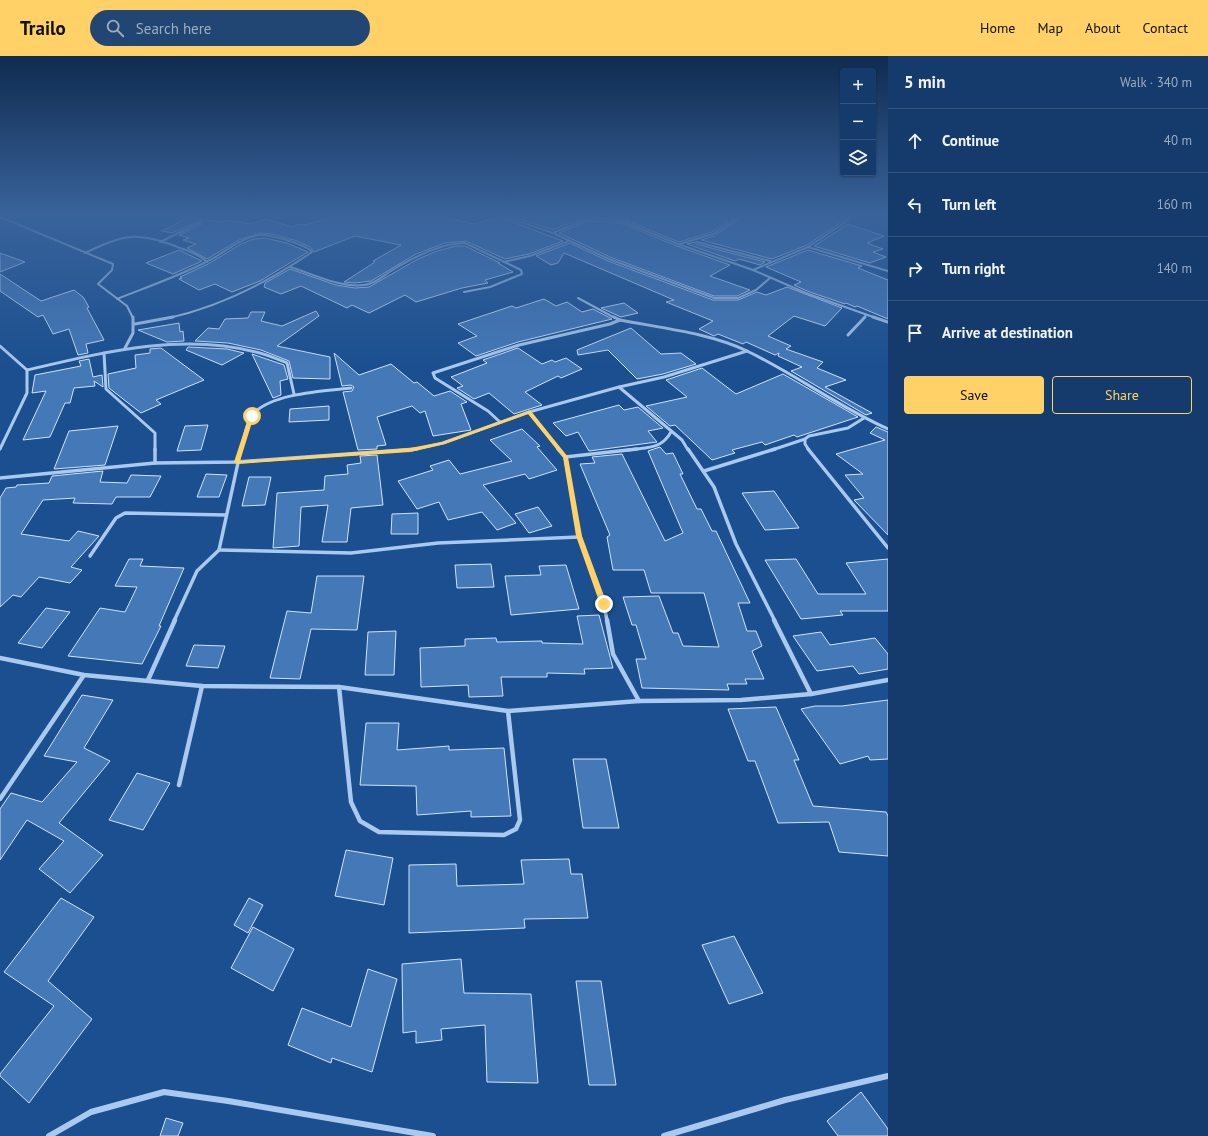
<!DOCTYPE html>
<meta charset="utf-8">
<style>
:root{--surface:#143b6b;--page:#214673;--text:#f1f3f6;--muted:#9dadc1;--line:#33557e;--accent:#ffd166}
body{margin:0;font-family:"PT Sans",sans-serif;background:var(--page);color:var(--text)}
.controls{position:absolute;right:12px;top:12px;display:grid;overflow:hidden;border-radius:4px;box-shadow:0 1px 3px #0004}
.controls button{width:36px;height:36px;display:grid;place-items:center;padding:0;border:0;border-bottom:1px solid var(--line);background:var(--surface);color:var(--text);font:20px sans-serif}
.stop{position:absolute;width:12px;height:12px;margin:-9px;border:3px solid #ffd166;border-radius:50%;background:#fff}
.stop.end{background:#ffd166;border-color:#fff;box-shadow:0 1px 4px #0008}
.list{margin:0;padding:0;list-style:none}
h2{display:flex;justify-content:space-between;align-items:center;height:52px;margin:0;padding:0 16px;font-size:17px}
h2 small{font-size:13px;font-weight:400;color:var(--muted)}
.list li{display:grid;grid-template-columns:26px 1fr auto;gap:12px;align-items:center;box-sizing:border-box;height:64px;padding:0 16px;border-top:1px solid var(--line)}
.list b{display:block;font-size:15px;white-space:nowrap}
.list em{font-size:13px;font-style:normal;color:var(--muted)}
.actions{display:flex;gap:8px;padding:12px 16px}
.actions a{flex:1;padding:9px 0;border:1px solid var(--accent);border-radius:4px;text-align:center;font-size:14px;color:var(--accent)}
.actions .main{background:var(--accent);color:#111}
.icon{flex:none;width:22px;height:22px;fill:none;stroke:currentColor;stroke-width:2;stroke-linecap:round;stroke-linejoin:round}
.map{position:relative;flex:none;width:888px;height:1080px;overflow:hidden}
header{display:flex;align-items:center;gap:24px;box-sizing:border-box;height:56px;padding:0 20px;background:var(--accent);color:#111}
header strong{font-size:19px}
nav{display:flex;gap:22px;margin-inline-start:auto;font-size:14px}
.search{width:280px;height:36px;background:var(--page);display:flex;align-items:center;gap:10px;box-sizing:border-box;padding:0 14px;border-radius:22px;color:var(--muted);font-size:15px}
main{display:flex}
aside{flex:1;background:var(--surface)}
.map>svg:first-child{display:block}
</style>
<header>
<strong>Trailo</strong>
<div class="search"><svg class="icon" aria-label="search" viewBox="0 0 24 24"><circle cx="10" cy="10" r="6"/><path d="M15 15l6 6"/></svg>Search here</div>
<nav><a>Home</a><a>Map</a><a>About</a><a>Contact</a></nav>
</header>
<main>
<div class="map">
<svg width="888" height="1080" viewBox="0 0 888 1080">
<rect width="100%" height="100%" fill="#1b4f8f"/>
<g fill="#4478b7" stroke="#cfe3fa">
<polygon points="333,160 441,160 474,168 501,160 502,162 563,185 529,198 505,203 466,185 445,187 416,198 371,225 355,227 344,226 375,206 373,205 401,189 355,180 314,196 310,191 297,185 272,178 260,177 239,184 207,203 187,192 196,188 183,184 189,182 179,179 202,168 202,164 172,177 162,175 189,161 221,166 226,164 250,168 266,163 292,171 299,168 306,169"/>
<polygon points="510,160 599,160 583,162 553,174"/>
<polygon points="604,160 738,160 712,176 679,186 625,164"/>
<polygon points="744,160 855,160 848,162 807,189 772,203 701,184 714,180"/>
<polygon points="602,165 623,168 677,190 730,209 710,220 750,234 737,240 714,240 610,201 559,177 585,166"/>
<polygon points="848,168 884,180 867,187 883,193 873,196 886,201 870,207 814,190"/>
<polygon points="265,182 287,187 308,196 260,225 232,236 215,228 199,234 179,223 182,222 180,221 208,208 241,188 254,183"/>
<polygon points="695,186 696,188 765,206 760,209 739,203 735,205 687,188"/>
<polygon points="570,187 608,205 713,244 738,244 757,236 766,239 787,231 842,252 825,270 794,260 768,280 791,290 786,293 823,306 817,312 846,324 825,331 872,357 866,359 791,315 802,311 778,300 779,297 775,299 746,286 743,288 718,278 714,280 699,273 713,265 666,246 674,244 564,197 558,207 551,209 536,200"/>
<polygon points="456,190 465,190 500,207 498,207 513,216 485,224 488,227 462,232 416,246 405,239 369,257 352,249 347,252 301,230 281,238 264,231 265,227 290,213 336,229 355,232 369,231 418,203 437,195"/>
<polygon points="179,194 202,205 173,218 146,207"/>
<polygon points="808,194 862,210 858,212 888,224 888,263 857,250 855,251 846,247 845,248 807,235 794,229 801,226 766,211"/>
<polygon points="0,197 25,206 0,216"/>
<polygon points="0,218 41,245 74,234 83,241 89,251 87,252 104,284 86,288 88,297 78,299 69,273 53,278 43,259 38,261 0,235"/>
<polygon points="544,243 556,250 567,246 582,256 593,253 612,263 518,286 476,300 458,287 477,280 458,268 512,250 516,252"/>
<polygon points="624,247 638,257 621,261 601,252"/>
<polygon points="316,255 319,260 277,290 330,301 330,323 293,322 289,305 261,294 228,287 195,285 208,272 219,273 225,263 248,262 251,256 265,256 261,265 282,270"/>
<polygon points="179,267 180,276 183,275 184,285 167,286 138,274"/>
<polygon points="631,272 661,298 681,297 696,308 663,318 637,323 608,294 578,299 577,294"/>
<polygon points="188,291 227,293 244,297 222,309 186,294"/>
<polygon points="161,292 204,324 156,344 161,348 141,357 109,332 108,318 136,312 135,299 150,297 150,293"/>
<polygon points="518,292 542,308 552,304 555,306 566,302 582,313 561,322 558,320 525,336 542,349 514,358 489,337 474,343 457,332 463,330 451,321 487,307 483,304"/>
<polygon points="334,297 359,319 391,308 414,327 417,326 434,340 450,335 467,346 461,348 471,374 433,380 425,355 420,357 412,350 377,361 386,389 377,390 377,393 358,394 343,336 352,335 354,331 351,329 342,330"/>
<polygon points="252,298 284,309 288,323 280,325 281,339 273,342"/>
<polygon points="89,303 93,321 102,319 103,331 94,325 95,330 74,332 70,347 65,347 50,381 23,384 46,335 32,337 35,319 81,310 79,305"/>
<polygon points="702,312 736,338 783,318 858,361 797,381 794,379 765,389 762,386 732,394 735,397 712,404 675,369 670,370 646,350 687,341 666,324"/>
<polygon points="619,349 624,354 638,351 663,372 648,375 657,386 589,395 578,376 566,380 553,367"/>
<polygon points="329,350 329,364 289,366 290,353"/>
<polygon points="208,369 201,394 177,395 185,370"/>
<polygon points="118,370 105,409 54,413 69,375"/>
<polygon points="876,371 888,376 888,479 854,444 864,442 845,419 863,418 836,398 885,384 870,377"/>
<polygon points="522,373 540,390 537,391 557,414 529,423 525,418 483,429 516,467 497,474 482,456 448,464 439,446 417,453 398,425 433,414 430,410 449,404 460,418 512,405 490,384"/>
<polygon points="660,391 666,398 673,397 683,418 680,418 697,453 701,453 712,475 716,475 750,547 738,547 747,575 756,575 762,590 752,595 764,623 745,623 747,628 727,628 729,634 642,632 636,603 646,603 636,569 632,569 623,541 659,540 673,577 678,577 683,590 719,591 704,537 651,537 644,514 613,514 607,481 610,479 580,408 595,407 592,401 622,398 665,485 683,477 648,395"/>
<polygon points="377,399 383,449 351,452 347,486 322,486 328,449 301,451 299,490 273,492 277,437 324,434 325,420 348,418 347,409 361,407 360,400"/>
<polygon points="103,415 100,426 127,427 131,419 161,420 150,441 116,441 112,448 73,447 75,442 43,444 21,478 69,485 78,475 99,480 71,511 82,514 70,527 39,521 21,541 13,539 0,551 0,442 6,432 16,431 17,429 49,427 52,420"/>
<polygon points="206,418 227,419 219,441 197,441"/>
<polygon points="249,421 271,421 265,449 242,450"/>
<polygon points="774,435 799,472 765,474 742,437"/>
<polygon points="538,451 552,470 529,477 515,458"/>
<polygon points="418,457 418,478 391,478 392,458"/>
<polygon points="129,503 143,503 140,510 184,512 159,570 161,570 142,608 68,600 100,552 125,556 137,531 115,530"/>
<polygon points="796,503 818,538 866,538 846,507 888,503 888,555 840,555 843,559 801,563 765,504"/>
<polygon points="491,508 494,531 457,532 455,509"/>
<polygon points="566,509 579,553 511,559 505,520 541,519 539,510"/>
<polygon points="317,520 364,520 357,574 311,573 300,623 270,622 287,555 311,557"/>
<polygon points="46,552 70,556 42,592 18,587"/>
<polygon points="599,559 613,612 584,613 585,618 547,617 547,621 501,621 503,640 469,641 468,629 421,631 420,592 465,590 465,583 496,582 497,586 542,585 542,587 583,588 577,560"/>
<polygon points="396,575 394,619 365,619 368,576"/>
<polygon points="821,576 830,589 875,582 888,598 888,613 859,618 853,610 817,615 793,580"/>
<polygon points="194,589 225,590 218,612 186,610"/>
<polygon points="82,639 113,644 84,692 110,705 59,767 103,799 70,837 39,813 64,785 27,764 0,804 0,753 11,737 42,746 77,706 44,700"/>
<polygon points="888,644 888,703 870,704 868,700 840,708 801,653 815,650 842,650"/>
<polygon points="776,651 799,704 794,704 813,750 886,756 888,760 888,800 839,796 829,766 778,767 755,705 748,705 728,653"/>
<polygon points="366,667 399,667 397,694 449,690 449,694 504,692 511,760 471,761 471,755 417,759 416,730 360,729"/>
<polygon points="573,703 606,703 619,772 583,772"/>
<polygon points="137,717 170,727 143,774 109,764"/>
<polygon points="346,794 393,802 384,849 335,840"/>
<polygon points="569,803 571,818 582,818 588,862 524,863 525,872 409,877 409,809 456,808 457,830 524,828 521,804"/>
<polygon points="61,842 94,861 48,925 92,963 29,1047 0,1020 0,1018 54,950 4,916"/>
<polygon points="249,842 263,849 248,877 234,869"/>
<polygon points="253,871 294,893 273,935 231,912"/>
<polygon points="734,880 763,937 729,948 702,889"/>
<polygon points="461,903 464,937 531,938 538,1027 487,1026 485,969 441,973 442,984 416,987 416,975 403,977 402,908"/>
<polygon points="368,913 397,923 372,1016 332,1002 331,1007 288,989 302,952 351,971"/>
<polygon points="576,925 601,925 616,1029 589,1029"/>
<polygon points="861,1036 888,1073 888,1080 838,1080 827,1065"/>
<polygon points="166,1062 183,1067 178,1080 160,1080"/>
</g>
<g fill="none" stroke-linecap="round" stroke-linejoin="round">
<g stroke="#a9c9ee" stroke-width="2">
<polyline points="503,160 553,177 609,203 714,242 738,242 756,234 770,222"/>
<polyline points="0,161 113,208 112,214 98,228 127,250 133,262"/>
<polyline points="553,177 584,164 602,162 624,166 678,188 753,214 806,237 876,262"/>
<polyline points="160,186 201,166"/>
<polyline points="697,186 770,205"/>
<polyline points="680,188 713,178 742,160"/>
<polyline points="808,191 888,215"/>
<path d="M 85,197 C 125,178 137,175 180,192 C 189,195 200,199 207,206"/>
<polyline points="504,206 530,200 569,185"/>
<path d="M 290,211 C 313,218 340,232 364,229 C 375,228 383,220 391,215 C 412,202 440,187 465,187 L 521,214 L 522,218 L 490,231 L 464,236"/>
<polyline points="753,214 808,191 849,164"/>
<polyline points="578,242 615,262"/>
<path d="M 117,243 C 147,231 179,220 208,205 C 224,197 242,181 260,179 C 270,178 307,189 312,196 C 268,226 220,251 168,262"/>
<polyline points="864,262 866,259"/>
</g>
<g stroke="#a9c9ee" stroke-width="3">
<polyline points="873,261 888,266"/>
<path d="M 620,264 C 661,272 710,277 747,295 C 795,318 839,351 888,373"/>
<polyline points="135,268 173,261"/>
<polyline points="848,279 865,261"/>
<polyline points="0,290 27,314 27,337 0,393"/>
<polyline points="125,292 133,277 133,261"/>
<polyline points="104,297 106,333 155,377 155,394"/>
<path d="M 27,314 C 101,297 180,276 256,296 C 266,298 277,303 287,307 L 294,338"/>
<polyline points="619,331 682,384 688,394"/>
<polyline points="529,356 559,394"/>
<polyline points="500,366 488,355 435,322 433,317 519,289 610,268 620,264 614,261"/>
<polyline points="805,383 805,388 809,394"/>
<path d="M 241,394 C 244,384 246,367 252,359 C 271,337 324,335 351,332"/>
<polyline points="412,394 443,387 529,356 619,331 664,321 747,295"/>
<path d="M 628,394 C 647,391 661,394 671,376"/>
<polyline points="772,394 805,383 809,380 848,372 864,362"/>
</g>
<g stroke="#a9c9ee" stroke-width="3.5">
<polyline points="155,393 155,407"/>
<polyline points="558,393 565,401 579,481 604,548 607,565"/>
<polyline points="688,393 714,431 736,488 775,565"/>
<polyline points="808,393 888,492"/>
<polyline points="565,401 637,393"/>
<polyline points="704,415 775,393"/>
<polyline points="0,422 155,407 237,406 417,393"/>
<polyline points="219,494 351,497 438,487 579,481"/>
<polyline points="90,500 116,462 125,457 226,459"/>
<polyline points="174,565 197,515 219,494 241,393"/>
</g>
<g stroke="#a9c9ee" stroke-width="4.5">
<polyline points="607,564 613,598 639,645"/>
<polyline points="774,564 811,638"/>
<polyline points="0,602 84,619 202,630 339,631 508,655 639,645 741,644 811,638 888,624"/>
<polyline points="148,624 175,564"/>
<polyline points="339,631 351,746 360,765 379,776 504,779 516,773 520,764 508,655"/>
<polyline points="179,729 202,630"/>
<polyline points="0,743 84,619"/>
</g>
<g stroke="#a9c9ee" stroke-width="6">
<polyline points="49,1080 91,1056 164,1036 228,1045 433,1080"/>
<polyline points="664,1080 785,1044 888,1020"/>
</g>
</g>
<linearGradient id="sky" x2="0" y2="1"><stop stop-color="#0f2b4f"/><stop offset="0.51" stop-color="#39639b"/><stop offset="1" stop-color="#39639b" stop-opacity="0"/></linearGradient>
<rect width="888" height="311" fill="url(#sky)"/>
<polygon fill="#ffd166" points="528,355 531,355 568,401 582,480 607,548 606,549 601,549 600,548 576,480 563,401 528,358 445,388 410,396 237,408 234,406 249,360 252,358 254,360 240,405 410,392 442,386"/>
</svg>
<div class="controls">
<button>+</button>
<button>−</button>
<button><svg class="icon" aria-label="layers" viewBox="0 0 24 24"><path d="M12 4l9 5-9 5-9-5zM3 14l9 5 9-5"/></svg></button>
</div>
<div class="stop" style="left:252px;top:360px"></div>
<div class="stop end" style="left:604px;top:548px"></div>
</div>
<aside>
<h2>5 min<small>Walk · 340 m</small></h2>
<ul class="list">
<li><svg class="icon" aria-label="ahead" viewBox="0 0 24 24"><path d="M12 20V5M6 11l6-6 6 6"/></svg><div><b>Continue</b></div><em>40 m</em></li>
<li><svg class="icon" aria-label="left" viewBox="0 0 24 24"><path d="M17 20v-9H6M10 6l-5 5 5 5"/></svg><div><b>Turn left</b></div><em>160 m</em></li>
<li><svg class="icon" aria-label="right" viewBox="0 0 24 24"><path d="M7 20v-9h11M14 6l5 5-5 5"/></svg><div><b>Turn right</b></div><em>140 m</em></li>
<li><svg class="icon" aria-label="arrive" viewBox="0 0 24 24"><path d="M6 21V4h12l-3 4 3 4H6"/></svg><div><b>Arrive at destination</b></div></li>
</ul>
<div class="actions"><a class="main">Save</a><a>Share</a></div>
</aside>
</main>
